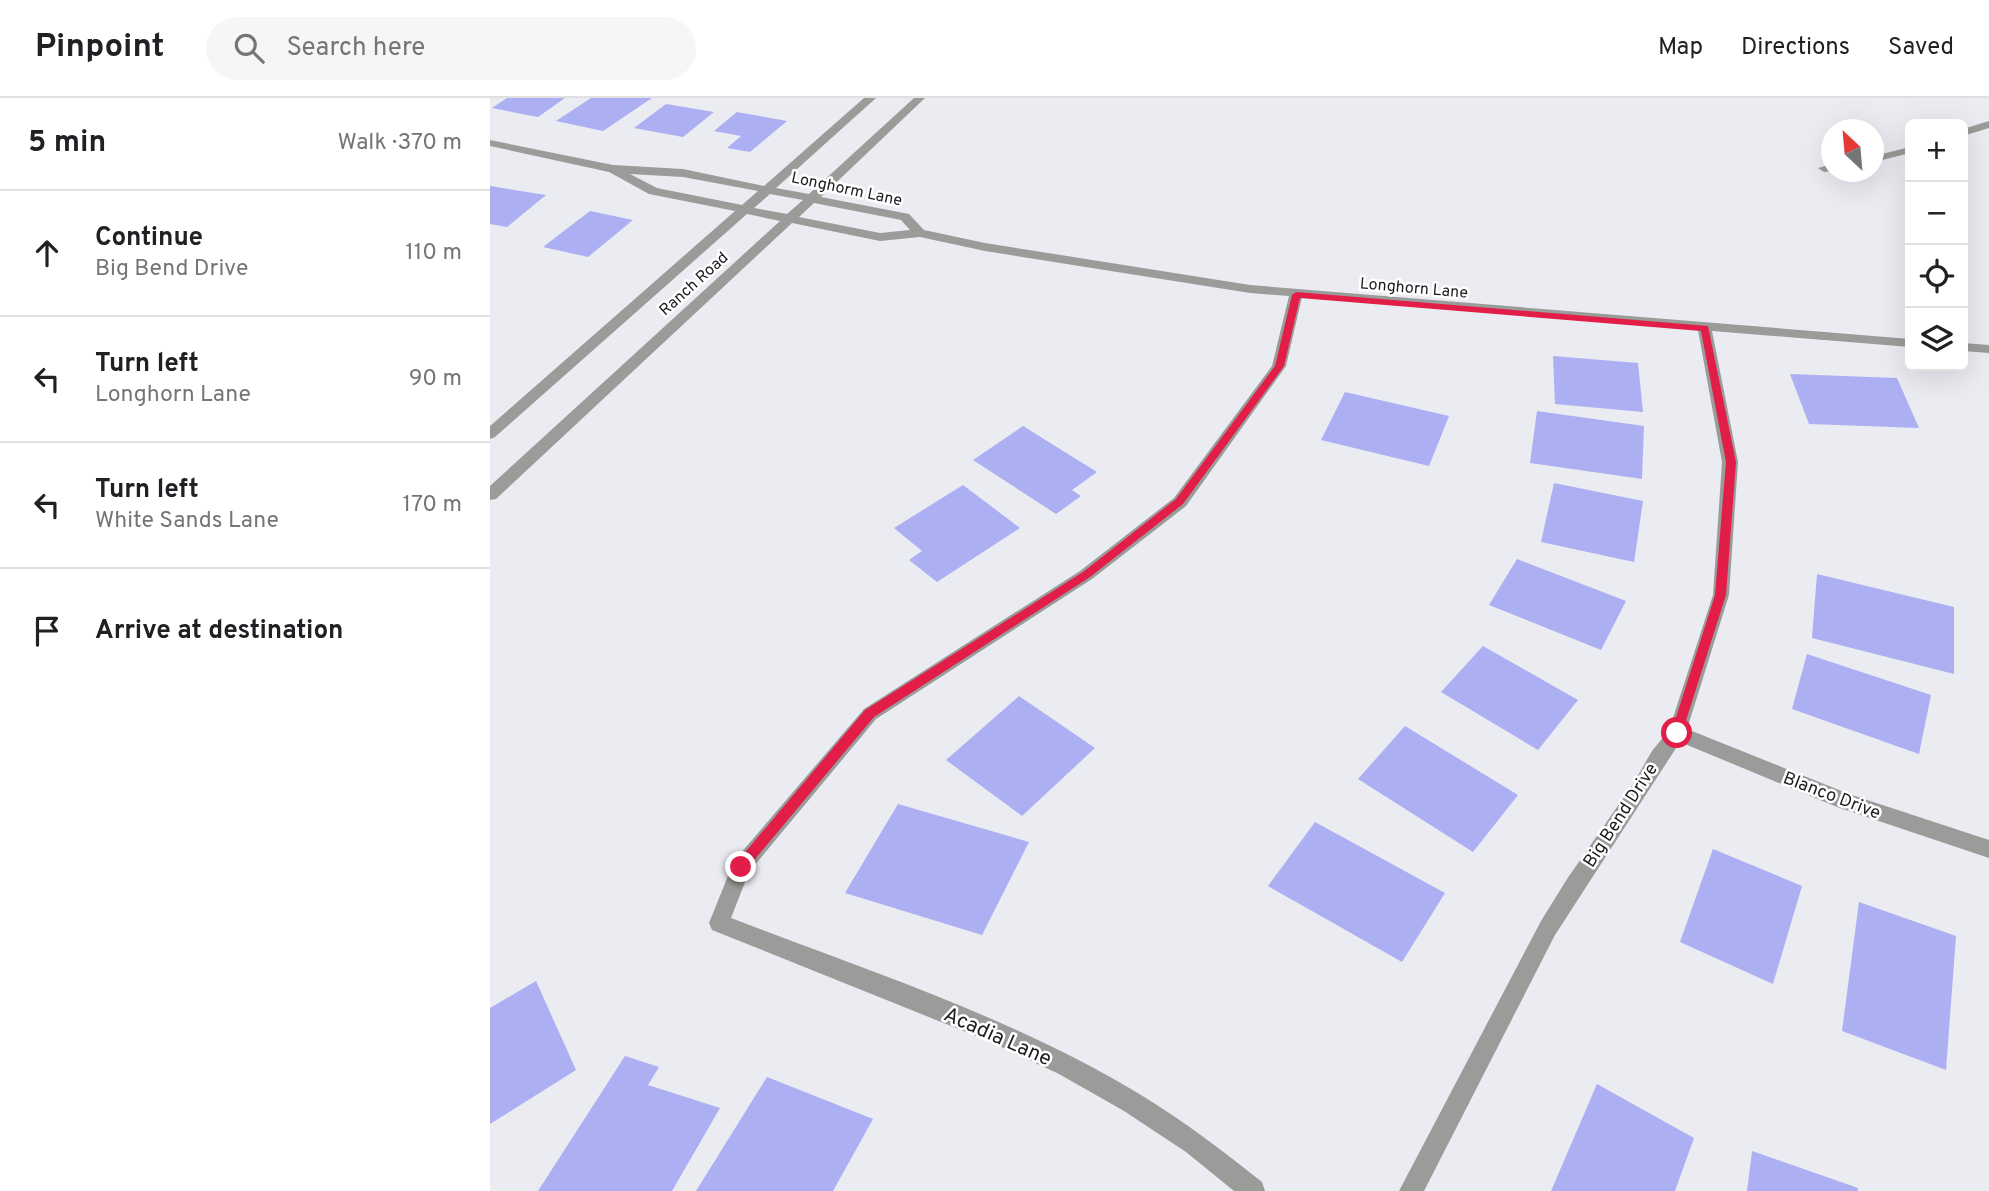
<!DOCTYPE html>
<meta charset="utf-8">
<style>
:root{--surface:#fff;--page:#f6f6f6;--text:#202124;--muted:#757577;--line:#e0e0e0}
body{margin:0;font-family:Overpass,sans-serif;background:var(--page);color:var(--text)}
.controls{position:absolute;right:21px;top:21px;display:grid;overflow:hidden;border-radius:10px;box-shadow:0 7px 28px #0002}
.controls button{width:63px;height:63px;display:grid;place-items:center;padding:0;border:0;border-bottom:2px solid var(--line);background:var(--surface);color:var(--text);font:35px sans-serif}
.compass{position:absolute;left:1331px;top:21px;width:63px;height:63px;border-radius:50%;background:var(--surface);box-shadow:0 7px 28px #0002;rotate:334deg}
.stop{position:absolute;width:21px;height:21px;margin:-16px;border:5px solid #e11d48;border-radius:50%;background:#fff}
.stop.end{background:#e11d48;border-color:#fff;box-shadow:0 2px 7px #0008}
.list{margin:0;padding:0;list-style:none}
h2{display:flex;justify-content:space-between;align-items:center;height:91px;margin:0;padding:0 28px;font-size:30px}
h2 small{font-size:23px;font-weight:400;color:var(--muted)}
.list li{display:grid;grid-template-columns:46px 1fr auto;gap:21px;align-items:center;box-sizing:border-box;height:126px;padding:0 28px;border-top:2px solid var(--line)}
.list b{display:block;font-size:26px;white-space:nowrap}
.list p{margin:0;font-size:23px;white-space:nowrap;color:var(--muted)}
.list em{font-size:23px;font-style:normal;color:var(--muted)}
.icon{flex:none;width:38px;height:38px;fill:none;stroke:currentColor;stroke-width:2;stroke-linecap:round;stroke-linejoin:round}
.map{position:relative;flex:none;width:1499px;height:1093px;overflow:hidden}
header{display:flex;align-items:center;gap:42px;box-sizing:border-box;height:98px;padding:0 35px;background:var(--surface);border-bottom:2px solid var(--line)}
header strong{font-size:33px}
nav{display:flex;gap:38px;margin-inline-start:auto;font-size:24px}
.search{width:490px;height:63px;background:var(--page);display:flex;align-items:center;gap:18px;box-sizing:border-box;padding:0 24px;border-radius:38px;color:var(--muted);font-size:26px}
main{display:flex}
aside{flex:1;background:var(--surface)}
.map>svg:first-child{display:block}
</style>
<header>
<strong>Pinpoint</strong>
<div class="search"><svg class="icon" aria-label="search" viewBox="0 0 24 24"><circle cx="10" cy="10" r="6"/><path d="M15 15l6 6"/></svg>Search here</div>
<nav><a>Map</a><a>Directions</a><a>Saved</a></nav>
</header>
<main>
<aside>
<h2>5 min<small>Walk · 370 m</small></h2>
<ul class="list">
<li><svg class="icon" aria-label="ahead" viewBox="0 0 24 24"><path d="M12 20V5M6 11l6-6 6 6"/></svg><div><b>Continue</b><p>Big Bend Drive</p></div><em>110 m</em></li>
<li><svg class="icon" aria-label="left" viewBox="0 0 24 24"><path d="M17 20v-9H6M10 6l-5 5 5 5"/></svg><div><b>Turn left</b><p>Longhorn Lane</p></div><em>90 m</em></li>
<li><svg class="icon" aria-label="left" viewBox="0 0 24 24"><path d="M17 20v-9H6M10 6l-5 5 5 5"/></svg><div><b>Turn left</b><p>White Sands Lane</p></div><em>170 m</em></li>
<li><svg class="icon" aria-label="arrive" viewBox="0 0 24 24"><path d="M6 21V4h12l-3 4 3 4H6"/></svg><div><b>Arrive at destination</b></div></li>
</ul>
</aside>
<div class="map">
<svg width="1499" height="1093" viewBox="0 0 1499 1093">
<rect width="100%" height="100%" fill="#ebebf2"/>
<g fill="#adaff3">
<polygon points="17,0 75,0 48,19 2,10"/>
<polygon points="101,0 162,0 113,33 66,23"/>
<polygon points="176,6 224,14 193,39 144,30"/>
<polygon points="247,14 297,23 260,54 237,50 251,38 224,33"/>
<polygon points="0,88 56,97 17,129 0,126"/>
<polygon points="100,113 143,122 98,159 53,149"/>
<polygon points="1063,258 1148,265 1153,314 1065,306"/>
<polygon points="1300,276 1407,280 1429,330 1319,326"/>
<polygon points="855,294 959,318 939,368 831,342"/>
<polygon points="1047,313 1154,328 1152,381 1040,365"/>
<polygon points="533,328 607,374 582,392 591,398 566,416 483,362"/>
<polygon points="1064,385 1153,403 1144,464 1051,444"/>
<polygon points="473,387 530,430 447,484 419,462 432,453 404,430"/>
<polygon points="1027,461 1136,503 1111,552 999,507"/>
<polygon points="1327,476 1464,509 1464,576 1322,540"/>
<polygon points="993,548 1088,602 1048,652 951,594"/>
<polygon points="1317,556 1441,597 1429,656 1302,611"/>
<polygon points="529,598 605,650 532,718 456,662"/>
<polygon points="915,628 1028,697 983,754 868,681"/>
<polygon points="408,706 539,744 492,837 355,795"/>
<polygon points="825,724 955,795 912,864 778,788"/>
<polygon points="1223,751 1312,788 1283,886 1190,844"/>
<polygon points="1369,804 1466,838 1456,972 1352,933"/>
<polygon points="46,883 86,972 0,1026 0,910"/>
<polygon points="135,958 169,969 158,987 230,1010 182,1093 48,1093"/>
<polygon points="277,979 383,1021 343,1093 206,1093"/>
<polygon points="1107,986 1204,1040 1185,1093 1061,1093"/>
<polygon points="1262,1053 1368,1090 1368,1093 1257,1093"/>
</g>
<g fill="none" stroke-linecap="round" stroke-linejoin="round">
<g fill="#9a9c9a" fill-rule="evenodd">
<path d="M 374,0 L 386,0 L 286,90 L 319,96 L 424,0 L 435,0 L 331,99 L 419,116 L 434,132 L 495,145 L 760,187 L 1420,241 L 1420,249 L 1222,233 L 1248,364 L 1239,497 L 1197,631 L 1359,696 L 1499,742 L 1499,760 L 1347,709 L 1190,644 L 1065,837 L 934,1093 L 909,1093 L 1051,823 L 1077,781 L 1143,686 L 1162,653 L 1179,632 L 1223,497 L 1232,364 L 1208,232 L 812,199 L 796,268 L 696,408 L 602,481 L 386,621 L 259,774 L 241,820 C 379,873 524,920 651,997 C 694,1023 733,1053 772,1084 L 775,1093 L 744,1093 L 696,1054 L 634,1013 L 569,976 L 501,944 L 222,832 L 219,825 L 244,763 L 374,611 L 590,473 L 684,400 L 782,268 L 799,198 L 760,195 L 495,153 L 430,139 L 390,143 L 302,125 L 6,401 L 0,402 L 0,388 L 290,123 L 257,116 L 5,339 L 0,341 L 0,328 L 245,113 L 159,96 L 119,74 L 0,48 L 0,42 L 123,67 L 193,71 L 274,88 ZM 140,76 L 193,79 L 268,93 L 252,107 L 167,90 ZM 280,96 L 313,102 L 297,116 L 264,110 ZM 324,105 L 411,122 L 420,132 L 390,135 L 309,119 Z"/>
<polygon points="1499,23 1499,30 1473,38 1473,31"/>
<polygon points="1420,49 1420,55 1384,64 1384,58"/>
<polygon points="1342,66 1342,73 1334,74 1328,70"/>
<polygon points="1473,245 1499,247 1499,255 1473,253"/>
</g>
</g>
<polygon fill="#e11d48" points="806,194 1218,228 1246,364 1236,497 1191,638 1187,639 1181,635 1225,497 1236,364 1211,233 810,200 794,268 693,406 600,479 384,619 255,773 246,773 246,765 375,612 593,474 686,401 785,268 802,197"/>
<g text-anchor="middle" stroke-width="5" stroke-linejoin="round" paint-order="stroke">
<g font-size="16" fill="#1d1d1f" stroke="#fff">
<text transform="translate(357 90) rotate(12)" y="6">Longhorm Lane</text>
<text transform="translate(203 185) rotate(-42)" y="6">Ranch Road</text>
<text transform="translate(924 189) rotate(5)" y="6">Longhorn Lane</text>
</g>
<g font-size="18" fill="#1d1d1f" stroke="#fff">
<text transform="translate(1342 697) rotate(21)" y="6">Blanco Drive</text>
<text transform="translate(1130 717) rotate(-57)" y="6">Big Bend Drive</text>
</g>
<g font-size="21" fill="#1d1d1f" stroke="#fff">
<text transform="translate(508 938) rotate(24)" y="7">Acadia Lane</text>
</g>
</g>
</svg>
<div class="controls">
<button>+</button>
<button>−</button>
<button><svg class="icon" aria-label="locate" viewBox="0 0 24 24"><circle cx="12" cy="12" r="6"/><path d="M12 2v4M12 18v4M2 12h4M18 12h4"/></svg></button>
<button><svg class="icon" aria-label="layers" viewBox="0 0 24 24"><path d="M12 4l9 5-9 5-9-5zM3 14l9 5 9-5"/></svg></button>
</div>
<svg class="compass" viewBox="-18 -18 36 36"><path d="M0-13l5 13h-10z" fill="#e53935"/><path d="M0 13l5-13h-10z" fill="#757577"/></svg>
<div class="stop" style="left:1187px;top:635px"></div>
<div class="stop end" style="left:251px;top:769px"></div>
</div>
</main>
